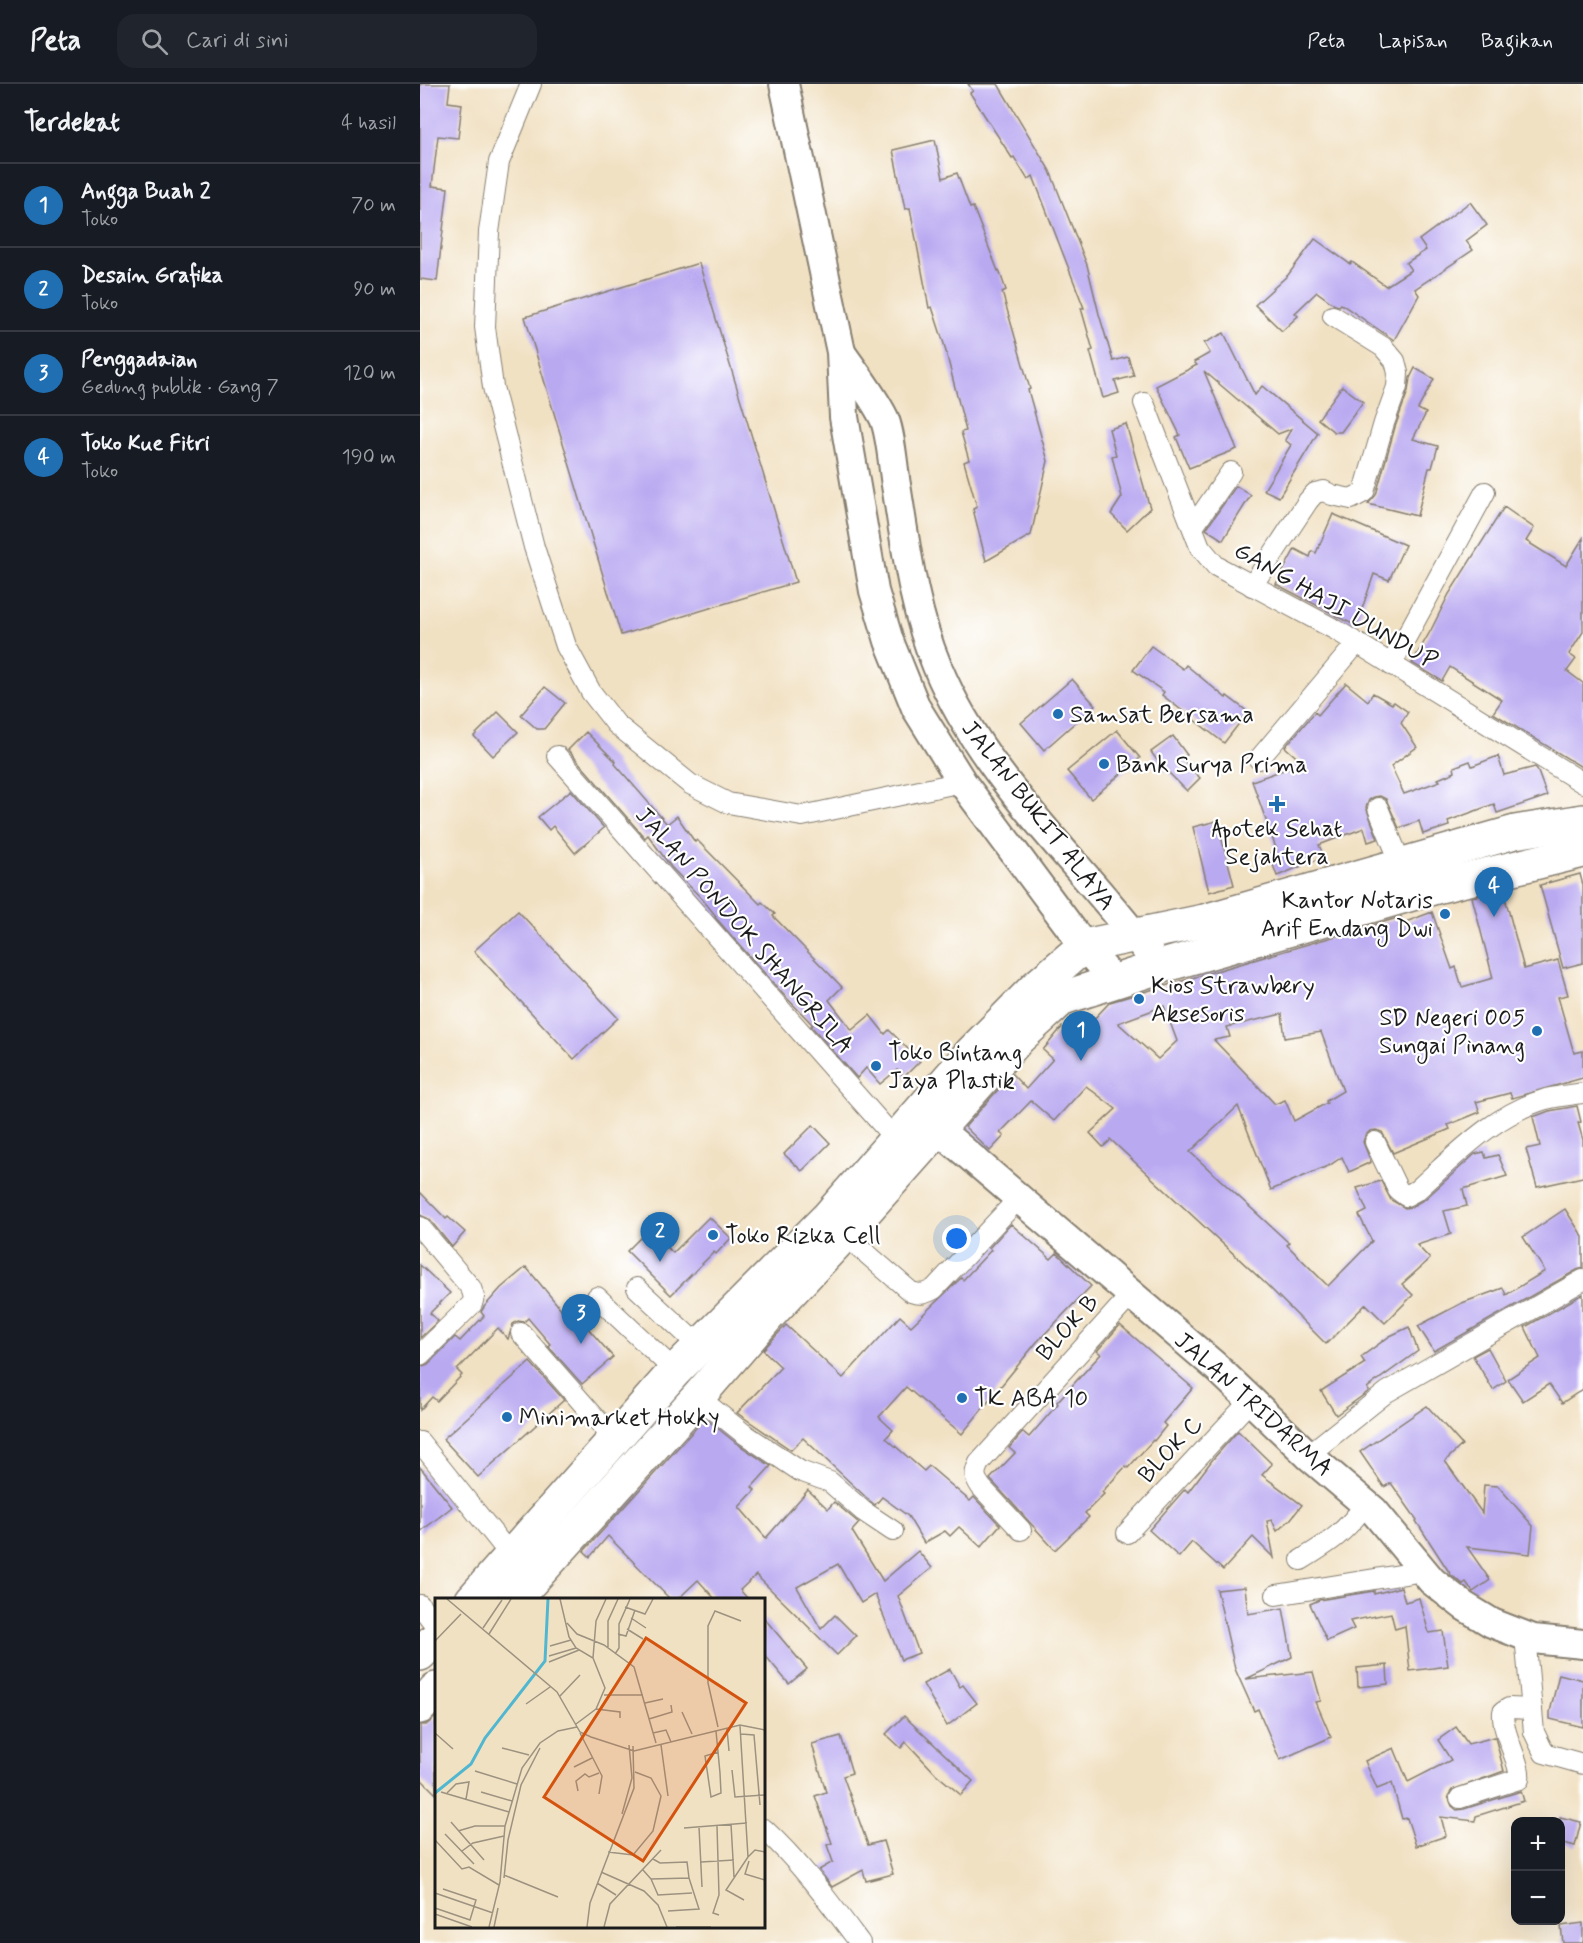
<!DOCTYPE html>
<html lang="id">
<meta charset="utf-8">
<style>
:root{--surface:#171b24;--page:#20242c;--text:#f1f3f6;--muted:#9ea1a6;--line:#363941;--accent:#1f6fb2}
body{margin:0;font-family:Mynerve,sans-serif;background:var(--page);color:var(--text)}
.controls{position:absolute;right:18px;bottom:18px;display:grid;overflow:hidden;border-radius:12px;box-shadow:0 6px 24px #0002}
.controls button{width:54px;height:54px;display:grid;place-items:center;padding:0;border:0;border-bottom:2px solid var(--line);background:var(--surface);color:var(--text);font:30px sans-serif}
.you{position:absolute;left:537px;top:1155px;width:21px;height:21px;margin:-15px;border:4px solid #fff;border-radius:50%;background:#1a73e8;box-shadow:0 0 0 9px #1a73e833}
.badge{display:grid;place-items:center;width:39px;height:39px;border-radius:50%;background:var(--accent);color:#fff;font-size:20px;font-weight:700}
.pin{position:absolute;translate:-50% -50px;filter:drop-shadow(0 2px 3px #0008)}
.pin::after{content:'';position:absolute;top:32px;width:21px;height:18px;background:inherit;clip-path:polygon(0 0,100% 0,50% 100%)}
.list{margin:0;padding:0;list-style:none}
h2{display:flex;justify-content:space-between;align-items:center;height:78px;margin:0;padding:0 24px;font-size:26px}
h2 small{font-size:20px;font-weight:400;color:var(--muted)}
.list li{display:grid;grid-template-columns:39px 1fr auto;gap:18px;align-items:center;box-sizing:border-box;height:84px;padding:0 24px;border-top:2px solid var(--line)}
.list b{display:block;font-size:22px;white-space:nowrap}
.list p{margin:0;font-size:20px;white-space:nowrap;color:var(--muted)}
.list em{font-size:20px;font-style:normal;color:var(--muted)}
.icon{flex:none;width:33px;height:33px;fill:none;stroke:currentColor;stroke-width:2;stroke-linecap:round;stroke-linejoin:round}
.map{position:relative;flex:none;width:1163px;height:1859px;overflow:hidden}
header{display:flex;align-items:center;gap:36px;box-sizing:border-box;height:84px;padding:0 30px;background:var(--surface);border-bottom:2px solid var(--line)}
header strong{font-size:28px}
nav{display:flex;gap:33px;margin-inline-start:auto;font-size:21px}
.search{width:420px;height:54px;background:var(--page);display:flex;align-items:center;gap:15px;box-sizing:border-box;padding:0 21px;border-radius:18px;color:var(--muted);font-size:22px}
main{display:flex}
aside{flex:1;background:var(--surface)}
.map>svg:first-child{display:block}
</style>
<header>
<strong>Peta</strong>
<div class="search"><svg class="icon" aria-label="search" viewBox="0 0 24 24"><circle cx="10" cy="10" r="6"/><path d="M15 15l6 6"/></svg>Cari di sini</div>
<nav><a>Peta</a><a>Lapisan</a><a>Bagikan</a></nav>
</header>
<main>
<aside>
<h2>Terdekat<small>4 hasil</small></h2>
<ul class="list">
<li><span class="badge">1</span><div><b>Angga Buah 2</b><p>Toko</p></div><em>70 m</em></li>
<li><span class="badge">2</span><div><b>Desain Grafika</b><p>Toko</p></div><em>90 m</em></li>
<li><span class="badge">3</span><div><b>Penggadaian</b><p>Gedung publik · Gang 7</p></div><em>120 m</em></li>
<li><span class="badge">4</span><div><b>Toko Kue Fitri</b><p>Toko</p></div><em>190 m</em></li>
</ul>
</aside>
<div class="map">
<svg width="1163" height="1859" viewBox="0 0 1163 1859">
<rect width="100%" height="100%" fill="#fff"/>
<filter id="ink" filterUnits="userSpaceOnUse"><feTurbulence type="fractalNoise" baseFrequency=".0167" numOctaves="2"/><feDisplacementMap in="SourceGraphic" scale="12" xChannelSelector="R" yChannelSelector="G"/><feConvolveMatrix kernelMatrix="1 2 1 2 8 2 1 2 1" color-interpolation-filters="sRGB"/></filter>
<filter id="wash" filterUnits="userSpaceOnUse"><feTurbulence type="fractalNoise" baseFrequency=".008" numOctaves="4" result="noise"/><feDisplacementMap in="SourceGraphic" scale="24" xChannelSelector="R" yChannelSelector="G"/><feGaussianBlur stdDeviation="1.35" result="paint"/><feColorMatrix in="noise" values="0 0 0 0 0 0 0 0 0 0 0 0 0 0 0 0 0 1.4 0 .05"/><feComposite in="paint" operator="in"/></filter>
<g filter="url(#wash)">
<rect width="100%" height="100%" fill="#f1e1c3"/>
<g id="blocks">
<g fill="#b9a9f1" fill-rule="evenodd">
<polygon points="0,0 30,0 28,18 42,20 38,54 18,52 12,102 28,104 17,197 0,195"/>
<polygon points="548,0 578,0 630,87 667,181 679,230 693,277 708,273 714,292 695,297 699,309 683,314 670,267 673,266 661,224 664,224 613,92 608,96 594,73 592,74 550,9 553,7"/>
<polygon points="515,56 523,94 537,89 550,124 553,123 578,187 579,186 586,206 582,208 610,305 608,306 628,377 611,451 566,477 553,425 557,423 544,378 549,376 541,348 546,347 524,260 512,223 509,224 490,124 485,125 473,66"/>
<polygon points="1050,118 1067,141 1046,157 1053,166 995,205 999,211 974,256 921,220 919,222 915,221 897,208 875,229 878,232 862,247 835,221 868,191 895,155 930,180 932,178 966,202 991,186 986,179 1006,166 999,156"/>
<polygon points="279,179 376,498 201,551 105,233"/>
<polygon points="804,249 835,311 842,302 898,349 859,413 844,406 871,361 865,356 871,345 858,350 784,287 817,365 769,384 756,353 760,351 736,302 777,281 774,278 790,269 784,259"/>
<polygon points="995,284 1014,295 998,325 1006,329 993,355 1018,362 1012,384 1009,384 997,432 948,420 956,411 975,343 988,307 990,294"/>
<polygon points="922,302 943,318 921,348 914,348 898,335"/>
<polygon points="706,340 730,424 707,446 691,430 702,413 692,372 696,371 689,345"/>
<polygon points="816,402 831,411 803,456 786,445"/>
<polygon points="1084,423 1114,444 1106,457 1146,482 1163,454 1163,548 1149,570 1156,575 1147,587 1163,599 1163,684 1073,629 1082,616 1030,583 1022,597 992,579 1011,546 1029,510"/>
<polygon points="913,430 985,461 969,496 954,490 936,542 856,500 875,465 890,473 892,467 896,469"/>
<polygon points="731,562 763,585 766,581 806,614 807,612 828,628 804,659 742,611 744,608 713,586"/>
<polygon points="652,595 675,621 624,666 601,639"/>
<polygon points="926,599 948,617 953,609 972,620 974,618 988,628 981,639 997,663 971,682 984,710 1020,697 1018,695 1035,688 1034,683 1050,677 1052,682 1078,672 1084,691 1115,683 1117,685 1127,712 1077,729 1074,720 1028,737 1029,742 1003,750 999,737 979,744 966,715 960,712 954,713 949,716 946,723 958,755 948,758 944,744 899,761 904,773 857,792 849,770 857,767 832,697 883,679 865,663 895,628 898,631"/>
<polygon points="125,603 145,619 124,645 117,645 101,631"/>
<polygon points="78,628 98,648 73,672 54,652"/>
<polygon points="697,646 720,674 671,715 647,687"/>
<polygon points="166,648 196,678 195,680 247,740 257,732 275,758 277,756 340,820 342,818 355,830 353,832 422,903 409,916 432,946 450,931 465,950 469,946 500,977 484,993 477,986 460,1000 446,984 437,994 391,942 393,941 362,909 295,833 296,832 283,816 251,783 228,751 225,754 148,666"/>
<polygon points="753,652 767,671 761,674 780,694 767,707 746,686 745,687 731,668"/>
<polygon points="151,706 184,744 155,769 133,742 129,746 118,733"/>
<polygon points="797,737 814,801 789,808 773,743"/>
<polygon points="1160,790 1163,801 1163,879 1143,884 1120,801"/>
<path d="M 1083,806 L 1104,885 L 1138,876 L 1148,911 L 1138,913 L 1154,969 L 1163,967 L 1163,994 L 1092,1014 L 1090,1009 L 1056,1018 L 1060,1028 L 1028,1041 L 1030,1045 L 973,1069 L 962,1048 L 956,1046 L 950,1047 L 945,1052 L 943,1058 L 951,1078 L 929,1088 L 922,1073 L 910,1081 L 851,1106 L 818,1022 L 770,1068 L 869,1159 L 867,1161 L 908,1202 L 952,1157 L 939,1131 L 947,1127 L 937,1104 L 961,1097 L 971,1116 L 985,1124 L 991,1123 L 1005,1115 L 1055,1070 L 1064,1068 L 1066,1074 L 1078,1071 L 1087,1092 L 1043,1105 L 1047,1122 L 1024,1127 L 1031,1150 L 997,1161 L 1010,1175 L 982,1200 L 993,1211 L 965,1239 L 946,1220 L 906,1260 L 845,1199 L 691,1056 L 683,1063 L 670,1049 L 696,1025 L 666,1002 L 634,1037 L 611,1017 L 580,1049 L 584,1052 L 570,1067 L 545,1043 L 592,990 L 606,1005 L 633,975 L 623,966 L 642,943 L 656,954 L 690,918 L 981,833 L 983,839 L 1012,828 L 1032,885 L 1036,883 L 1042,903 L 1073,894 L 1052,813 ZM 744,922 L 757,957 L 738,975 L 698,939 ZM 862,930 L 865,954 L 901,948 L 923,1007 L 906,1017 L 907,1019 L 874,1037 L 865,1016 L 855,1020 L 794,956 L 810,953 L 807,943 Z"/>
<polygon points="98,827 198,934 154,975 54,867"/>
<polygon points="1157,1022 1161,1038 1158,1039 1163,1056 1163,1093 1117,1103 1106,1065 1120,1062 1113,1033 1129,1027"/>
<polygon points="393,1041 410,1059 382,1087 364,1070"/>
<polygon points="0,1108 26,1135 28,1133 45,1148 32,1163 9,1135 0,1131"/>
<polygon points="1145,1125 1163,1153 1163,1184 1157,1186 1014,1267 998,1242 1042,1219 1083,1204 1086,1211 1125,1187 1103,1153"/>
<polygon points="289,1133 311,1154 296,1170 294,1168 251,1211 207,1167 229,1145 253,1169"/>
<polygon points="591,1140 631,1175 637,1169 671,1202 616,1259 542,1350 486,1303 459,1333 473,1346 466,1354 504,1387 509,1382 550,1417 554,1413 580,1441 561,1463 539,1443 530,1452 525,1447 504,1459 488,1432 462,1413 455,1421 450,1417 383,1354 371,1366 317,1329 361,1283 343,1266 366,1241 423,1294 480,1232 491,1242 541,1194 543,1196 571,1166 569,1164"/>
<polygon points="0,1181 30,1209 10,1229 18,1237 0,1254"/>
<polygon points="106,1183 146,1231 152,1226 193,1273 162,1300 128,1262 130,1260 108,1234 104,1238 98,1237 93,1240 88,1255 78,1244 37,1286 42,1291 17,1317 12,1313 0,1326 0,1283 8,1280 35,1253 40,1257 64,1232 61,1228 64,1223 81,1204"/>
<polygon points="1163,1210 1163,1305 1142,1319 1129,1300 1103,1317 1088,1295 1120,1274 1105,1243"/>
<polygon points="700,1241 773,1304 743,1339 746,1342 734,1357 733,1356 708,1384 706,1382 682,1408 684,1410 665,1429 669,1433 635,1466 570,1395 595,1369 589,1364 603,1348 609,1353 638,1320 637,1318 681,1270 677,1267"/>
<polygon points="989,1243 998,1267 947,1304 949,1307 916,1331 901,1307 945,1279 941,1273 970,1252"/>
<polygon points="1068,1264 1086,1297 1073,1306 1053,1272"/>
<polygon points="110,1278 144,1316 58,1393 23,1355"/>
<polygon points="1007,1322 1042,1361 1025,1377 1062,1429 1064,1401 1078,1402 1113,1442 1110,1470 1047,1463 1070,1496 1053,1508 1046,1498 1043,1500 1031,1491 996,1437 997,1436 971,1399 964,1403 940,1368"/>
<polygon points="285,1334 316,1359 351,1382 332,1403 335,1406 319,1423 346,1454 388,1406 408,1425 414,1418 439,1439 432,1447 463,1497 498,1467 512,1484 478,1512 499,1569 481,1576 455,1510 441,1519 418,1480 377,1503 401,1545 415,1531 436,1552 417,1571 336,1491 320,1506 328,1515 295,1515 278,1496 258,1515 250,1515 188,1452 170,1473 164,1467"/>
<polygon points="818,1347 852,1380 842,1391 882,1421 870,1436 857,1447 852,1436 847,1437 854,1474 833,1453 803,1486 772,1458 759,1473 729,1446 765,1405 768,1408 793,1375"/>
<polygon points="0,1383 32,1423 0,1448"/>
<polygon points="825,1503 828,1530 863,1524 872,1573 826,1595 893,1588 901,1617 896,1618 911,1653 860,1676 838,1625 834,1627 815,1585 797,1506"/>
<polygon points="981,1503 985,1518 999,1514 1009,1549 1023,1547 1028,1582 990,1587 985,1542 975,1545 971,1529 930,1537 934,1545 907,1557 890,1520 899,1516 954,1507 954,1510"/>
<polygon points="344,1534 387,1585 369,1600 344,1570"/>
<polygon points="967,1581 968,1600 938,1603 937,1584"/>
<polygon points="530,1585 540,1603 543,1601 557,1619 527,1642 503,1600"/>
<polygon points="1139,1590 1163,1596 1163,1643 1130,1635 1130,1628"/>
<polygon points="484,1632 553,1697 541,1711 516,1690 486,1658 481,1664 466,1650"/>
<polygon points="16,1633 16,1710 0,1694 0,1641 6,1641"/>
<polygon points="1036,1643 1048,1660 1075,1653 1084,1687 1032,1706 1028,1712 1032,1722 1037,1726 1044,1725 1101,1707 1104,1717 1056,1732 1055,1737 1021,1733 1026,1752 996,1762 987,1734 982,1735 972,1699 957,1705 945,1677 974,1664 988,1698 1031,1676 1018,1656"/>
<polygon points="421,1652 432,1689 423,1692 448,1761 463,1757 473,1790 446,1797 443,1786 412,1803 399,1786 413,1778 407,1761 412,1759 395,1712 406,1708 392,1660"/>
<polygon points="1140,1733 1161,1738 1155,1762 1140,1758"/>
<polygon points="1163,1839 1163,1859 1143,1859 1141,1842"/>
</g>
</g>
</g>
<g filter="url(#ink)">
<use href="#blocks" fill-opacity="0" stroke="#867e70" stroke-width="1.5"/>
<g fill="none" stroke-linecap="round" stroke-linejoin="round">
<defs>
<g id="street">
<polyline points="111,0 79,78 69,148 65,243 73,303 114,463 146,562 171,608 196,640 270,700 308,719 382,732 542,698"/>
<polyline points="724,319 780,463 796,482 916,546 1163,699"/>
<polyline points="773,443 811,388"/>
<polyline points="832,502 888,417 895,409 904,407 912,411 931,415 944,408 964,339 977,303 978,289 975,277 963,263 913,232"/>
<polyline points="971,581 1065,408"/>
<polyline points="137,672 475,1055"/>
<polyline points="839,675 937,559"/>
<polyline points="958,724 981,780"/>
<path d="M 955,1058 L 978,1106 L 986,1112 L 997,1106 C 1036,1071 1074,1030 1126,1015 C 1138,1012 1151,1011 1163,1009"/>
<polyline points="0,1143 51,1204 54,1213 52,1220 0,1271"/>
<path d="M 417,1144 L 491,1208 C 500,1211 505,1210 514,1205 L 599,1114"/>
<polyline points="217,1204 280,1263"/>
<polyline points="177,1213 255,1287"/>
<polyline points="101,1249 194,1355"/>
<polyline points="278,1313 323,1349 380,1387 410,1398 443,1427 473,1447"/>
<polyline points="0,1358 92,1473"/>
<polyline points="888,1371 967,1308 1163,1196"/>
<path d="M 601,1446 L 561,1403 C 554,1393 554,1389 559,1379 L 711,1211"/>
<polyline points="707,1449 830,1317"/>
<path d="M 881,1476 C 912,1457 924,1449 946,1420"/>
<polyline points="856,1511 1004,1487"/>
<polyline points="0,1521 16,1542"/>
<polyline points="1105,1552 1114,1648 1124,1669 1163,1680"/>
<path d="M 1040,1714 L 1099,1695 C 1102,1680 1081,1649 1083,1628 L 1089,1624 L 1112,1625"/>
<path d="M 344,1745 C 380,1778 410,1819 440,1859"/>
</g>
<g id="secondary">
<polyline points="364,0 421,268 424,333 454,507 469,557 496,624 542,698 664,862 695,898"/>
<path d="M 422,270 C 436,290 453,312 464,334 C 471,350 473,383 476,401 C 486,462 493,525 517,582 C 565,699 666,782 739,883"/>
<polyline points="518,1045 795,1282 888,1371 954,1427 1012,1497 1044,1522 1072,1539 1113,1555 1163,1560"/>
</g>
<g id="highway">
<polyline points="52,1516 255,1287 407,1134 550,970 616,903 664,862 784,837 1095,748 1163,737"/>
<polyline points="94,1516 278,1313 350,1230 424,1151 599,954 643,914 739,883 1020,802 1163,767"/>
<polyline points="0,1570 16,1554"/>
<polyline points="0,1623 16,1605"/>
</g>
</defs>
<use href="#street" stroke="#867e70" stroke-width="22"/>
<use href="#secondary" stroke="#867e70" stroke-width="32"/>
<use href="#highway" stroke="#867e70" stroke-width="36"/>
<use href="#street" stroke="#fff" stroke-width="20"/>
<use href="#secondary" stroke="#fff" stroke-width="28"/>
<use href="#highway" stroke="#fff" stroke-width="33"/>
</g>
</g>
<g fill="#1f6fb2" stroke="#fff" stroke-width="2">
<circle cx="638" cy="630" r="6"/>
<circle cx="684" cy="680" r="6"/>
<path d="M854 711h6v6h6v6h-6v6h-6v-6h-6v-6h6z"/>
<circle cx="1025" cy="830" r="6"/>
<circle cx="719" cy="915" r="6"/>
<circle cx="1117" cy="947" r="6"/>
<circle cx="456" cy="982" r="6"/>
<circle cx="293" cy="1151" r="6"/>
<circle cx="542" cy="1314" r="6"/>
<circle cx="87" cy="1333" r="6"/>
</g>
<g text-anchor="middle" stroke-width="4.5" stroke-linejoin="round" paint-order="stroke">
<g font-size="24" fill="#1c1c1c" stroke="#fff">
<text transform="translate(916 521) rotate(30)" y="8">GANG HAJI DUNDUP</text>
<text transform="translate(619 731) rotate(52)" y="8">JALAN BUKIT ALAYA</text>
<text transform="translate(325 846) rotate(49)" y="8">JALAN PONDOK SHANGRILA</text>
<text transform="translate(647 1243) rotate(-48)" y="8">BLOK B</text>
<text transform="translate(834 1320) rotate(42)" y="8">JALAN TRIDARMA</text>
<text transform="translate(750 1365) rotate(-47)" y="8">BLOK C</text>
</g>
<g font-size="24" fill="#1c1c1c" stroke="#fff" text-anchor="start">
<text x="650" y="638">Samsat Bersama</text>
<text x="696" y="688">Bank Surya Prima</text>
<text x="857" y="752" text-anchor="middle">Apotek Sehat<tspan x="857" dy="28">Sejahtera</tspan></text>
<text x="1013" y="824" text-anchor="end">Kantor Notaris<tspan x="1013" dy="28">Arif Endang Dwi</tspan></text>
<text x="731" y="909">Kios Strawbery<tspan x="731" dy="28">Aksesoris</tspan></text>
<text x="1105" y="941" text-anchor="end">SD Negeri 005<tspan x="1105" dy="28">Sungai Pinang</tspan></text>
<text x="468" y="976">Toko Bintang<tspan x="468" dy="28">Jaya Plastik</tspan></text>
<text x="305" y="1159">Toko Rizka Cell</text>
<text x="554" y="1322">TK ABA 10</text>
<text x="99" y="1341">Minimarket Hokky</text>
</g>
</g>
<g transform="translate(15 1514)">
<rect width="330" height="330" fill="#f1e1c3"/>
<path fill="none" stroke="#51b7d0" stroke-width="3" d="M 0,195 L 36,166 L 50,140 L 110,63 L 113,1"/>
<path fill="none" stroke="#9c9280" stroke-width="1.5" d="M 12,1 L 122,94 L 145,134 L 156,139 L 199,153 L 305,127 L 330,132M 125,1 L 134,39 L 141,50 L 158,60 L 170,90 L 161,111 L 141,126M 190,9 L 210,16 L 218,1M 196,20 L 211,30M 132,25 L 142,36 L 169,47 L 199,69 L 221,145M 48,30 L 67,2M 192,31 L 208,41M 54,36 L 76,1M 183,36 L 191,38 L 200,12M 0,43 L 26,16M 115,48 L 136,42M 173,49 L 173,23 L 183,1M 180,56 L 184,50 L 184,26 L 195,1M 114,58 L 141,50M 158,60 L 161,23 L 171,1M 114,64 L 144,52M 169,97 L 208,97M 125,98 L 145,77M 210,105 L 228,101M 91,106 L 115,89M 161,111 L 185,114 L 185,120M 247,114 L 257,136M 214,121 L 237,114 L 236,107M 305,128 L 313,259 L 291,292 L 309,302M 283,129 L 273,85 L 273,28 L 280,13 L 306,23M 292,131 L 294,153M 281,133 L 285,175 L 286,195 L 276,199 L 270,158 L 283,154M 0,135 L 18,151M 145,135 L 167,178 L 164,196M 218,135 L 231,132 L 236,144M 306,136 L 319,137 L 325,207M 226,147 L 233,198M 67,150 L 94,157M 139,169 L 157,160M 297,172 L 300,199 L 330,197M 40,173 L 82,186M 143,193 L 141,183 L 150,176 L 154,179 L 164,175M 6,194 L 74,214M 46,194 L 77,203M 12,195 L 21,186 L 34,184 L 31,201M 187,216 L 197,180 L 194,147M 16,224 L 49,262M 296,226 L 299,279M 282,228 L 284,297 L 278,315 L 284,317M 264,229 L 267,289M 249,230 L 312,225M 23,233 L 40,228 L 70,228M 10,236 L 39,266M 0,242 L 27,271 L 34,269 L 64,287M 27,253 L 38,245 L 69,238M 173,254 L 198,257 L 218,233 L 226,198 L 216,180 L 200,174M 313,259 L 320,252 L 330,254M 314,263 L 310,276 L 330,282M 266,264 L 299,262M 208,272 L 216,281 L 254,280 L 252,264 L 225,265 L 218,261M 166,274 L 209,293 L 223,307 L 232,329M 69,277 L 123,299M 69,280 L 73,242 L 86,187 L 105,150M 216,281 L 223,297 L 257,295M 162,285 L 181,297M 0,295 L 58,315M 0,310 L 35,322 L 41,302 L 8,291M 233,313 L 264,311 L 254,280M 0,316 L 37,329M 54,329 L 65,284 L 70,228 L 87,170 L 105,145 L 123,133 L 142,129M 59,329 L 63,310M 152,329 L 155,305 L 199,190 L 198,148M 169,329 L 175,306 L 226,252M 241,329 L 276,329"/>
<path fill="#d4530e" fill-opacity="0.15" stroke="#d4530e" stroke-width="3" d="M 211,40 L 311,105 L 208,263 L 109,199 Z"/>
<rect width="330" height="330" fill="none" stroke="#1c1c1c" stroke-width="3"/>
</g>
</svg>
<div class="controls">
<button>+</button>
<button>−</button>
</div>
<div class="you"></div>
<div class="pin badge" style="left:661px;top:977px">1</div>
<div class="pin badge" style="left:240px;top:1178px">2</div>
<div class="pin badge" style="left:161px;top:1260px">3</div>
<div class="pin badge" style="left:1074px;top:833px">4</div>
</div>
</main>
